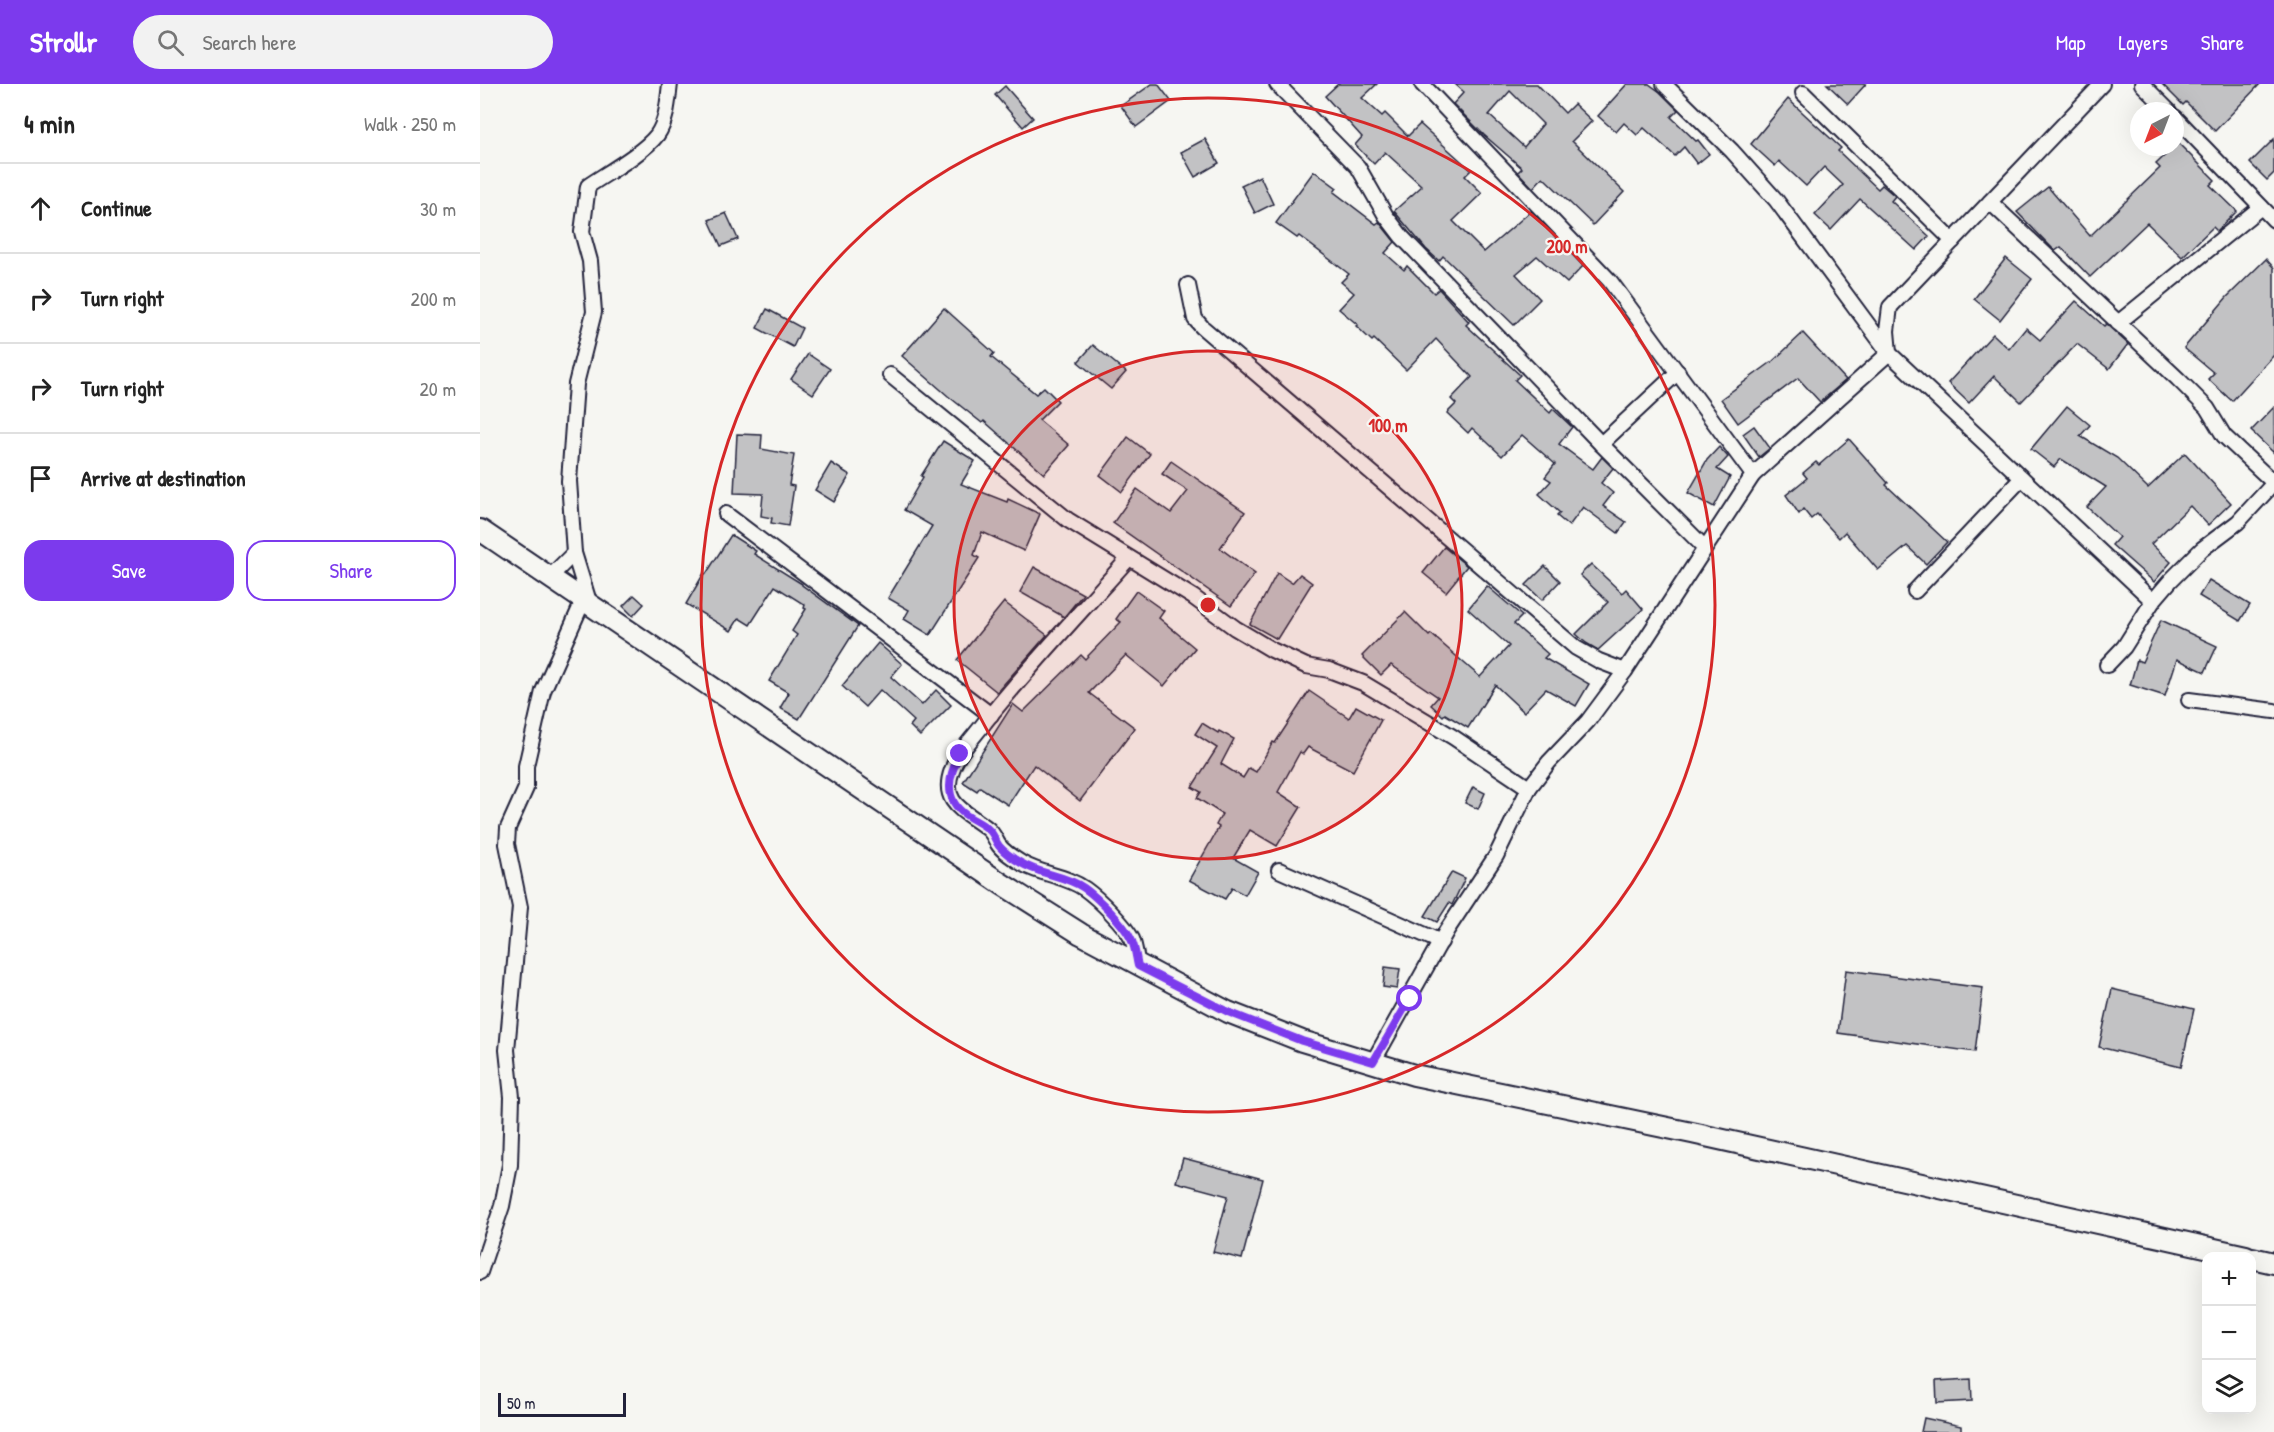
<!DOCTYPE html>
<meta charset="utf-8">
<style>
:root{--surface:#fff;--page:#f2f2f2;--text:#222;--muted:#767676;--line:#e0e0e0;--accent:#7c3aed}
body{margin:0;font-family:"Patrick Hand",sans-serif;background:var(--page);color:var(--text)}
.controls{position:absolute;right:18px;bottom:18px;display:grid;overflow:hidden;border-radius:12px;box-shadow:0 6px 24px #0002}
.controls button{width:54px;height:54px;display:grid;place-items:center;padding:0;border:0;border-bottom:2px solid var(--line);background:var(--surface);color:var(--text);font:30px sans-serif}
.compass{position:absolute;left:1650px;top:18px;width:54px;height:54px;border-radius:50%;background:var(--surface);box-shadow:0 6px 24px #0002;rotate:222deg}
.scale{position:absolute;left:18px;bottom:15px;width:128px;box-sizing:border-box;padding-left:6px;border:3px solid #22223b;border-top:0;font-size:16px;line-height:21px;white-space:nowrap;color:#22223b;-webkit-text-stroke:4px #f6f6f2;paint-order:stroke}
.stop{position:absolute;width:18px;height:18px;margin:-14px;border:4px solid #7c3aed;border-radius:50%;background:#fff}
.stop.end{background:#7c3aed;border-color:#fff;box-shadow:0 2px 6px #0008}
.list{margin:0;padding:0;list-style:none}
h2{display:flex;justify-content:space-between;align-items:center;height:78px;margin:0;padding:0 24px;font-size:26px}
h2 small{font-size:20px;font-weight:400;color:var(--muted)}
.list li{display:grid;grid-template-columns:39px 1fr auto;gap:18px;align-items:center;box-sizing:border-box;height:90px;padding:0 24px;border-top:2px solid var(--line)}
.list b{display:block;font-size:22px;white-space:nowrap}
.list em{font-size:20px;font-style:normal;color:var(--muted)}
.actions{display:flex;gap:12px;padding:18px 24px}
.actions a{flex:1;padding:14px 0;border:2px solid var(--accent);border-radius:18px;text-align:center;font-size:21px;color:var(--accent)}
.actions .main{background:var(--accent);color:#fff}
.icon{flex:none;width:33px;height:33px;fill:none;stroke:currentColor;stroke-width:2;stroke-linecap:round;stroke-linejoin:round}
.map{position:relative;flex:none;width:1794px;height:1348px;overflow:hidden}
header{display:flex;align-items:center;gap:36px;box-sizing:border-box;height:84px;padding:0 30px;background:var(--accent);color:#fff}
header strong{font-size:28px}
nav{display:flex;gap:33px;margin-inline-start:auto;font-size:21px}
.search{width:420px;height:54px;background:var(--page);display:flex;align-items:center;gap:15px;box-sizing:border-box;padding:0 21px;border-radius:33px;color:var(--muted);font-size:22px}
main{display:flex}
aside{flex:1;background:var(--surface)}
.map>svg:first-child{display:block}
</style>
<header>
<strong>Strollr</strong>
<div class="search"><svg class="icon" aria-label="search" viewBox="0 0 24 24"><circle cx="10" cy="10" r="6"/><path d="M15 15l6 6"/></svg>Search here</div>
<nav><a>Map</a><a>Layers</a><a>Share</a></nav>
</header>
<main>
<aside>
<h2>4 min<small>Walk · 250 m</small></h2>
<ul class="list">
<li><svg class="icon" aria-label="ahead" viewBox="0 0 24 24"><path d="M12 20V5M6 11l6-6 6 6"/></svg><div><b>Continue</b></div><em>30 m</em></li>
<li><svg class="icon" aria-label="right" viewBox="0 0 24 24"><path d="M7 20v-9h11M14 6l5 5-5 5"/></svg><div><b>Turn right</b></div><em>200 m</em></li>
<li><svg class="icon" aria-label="right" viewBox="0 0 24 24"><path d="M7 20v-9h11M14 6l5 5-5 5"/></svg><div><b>Turn right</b></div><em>20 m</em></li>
<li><svg class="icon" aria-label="arrive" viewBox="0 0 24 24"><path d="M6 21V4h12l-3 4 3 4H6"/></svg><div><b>Arrive at destination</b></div></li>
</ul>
<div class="actions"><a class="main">Save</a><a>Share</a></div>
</aside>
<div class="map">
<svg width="1794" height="1348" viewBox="0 0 1794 1348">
<rect width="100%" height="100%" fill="#f6f6f2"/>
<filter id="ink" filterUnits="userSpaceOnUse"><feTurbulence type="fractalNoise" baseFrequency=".0167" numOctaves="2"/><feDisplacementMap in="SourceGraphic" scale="12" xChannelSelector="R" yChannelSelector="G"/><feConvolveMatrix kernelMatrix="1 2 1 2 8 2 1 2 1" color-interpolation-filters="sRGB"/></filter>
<g filter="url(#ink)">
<g fill="#c2c2c4" stroke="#22223b" stroke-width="1.5" fill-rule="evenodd">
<polygon points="672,0 678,0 691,17 656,43 641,22"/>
<polygon points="858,0 897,0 882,14 902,32 905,29 928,52 940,40 991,86 985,92 1002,109 973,137 1004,168 1051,127 1103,182 1087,199 1057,172 1036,190 1060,215 1034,241 963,172 959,177 946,165 914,127 942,102 905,68 894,80 875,61 882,53 845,12"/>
<path d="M 975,0 L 1057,0 L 1085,29 L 1094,20 L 1112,37 L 1092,57 L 1144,108 L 1113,141 L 1063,93 L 1053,104 L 1038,88 L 1042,84 L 1004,51 L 973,20 L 984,8 ZM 1030,7 L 1063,40 L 1044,63 L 1009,31 Z"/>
<polygon points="1147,0 1169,0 1180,8 1198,26 1191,33 1216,57 1218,56 1229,70 1217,80 1204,63 1195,72 1164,44 1157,51 1144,39 1136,48 1118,32"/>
<polygon points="1347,0 1386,0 1368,20"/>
<polygon points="1682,0 1780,0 1735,47 1706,18 1703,21"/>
<polygon points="525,2 553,34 543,43 515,11"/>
<polygon points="1308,15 1361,64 1358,67 1398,105 1402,101 1415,112 1411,117 1449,152 1436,166 1380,115 1351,146 1335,131 1363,101 1344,83 1326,102 1299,77 1295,82 1271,60"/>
<polygon points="725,55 739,79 715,93 701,68"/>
<polygon points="1794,55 1794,89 1787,96 1770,79"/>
<polygon points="1698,59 1735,96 1730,101 1757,127 1737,147 1733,143 1702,173 1667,139 1610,193 1581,163 1575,167 1537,128 1568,103 1610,152 1680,84 1676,80"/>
<polygon points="834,87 857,104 854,108 896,140 899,138 915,158 905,169 924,186 927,182 954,209 959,205 989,238 986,241 1040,291 1035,296 1070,329 1073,325 1092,343 1079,360 1113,385 1122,373 1133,384 1121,399 1133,409 1123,422 1146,438 1138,449 1103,423 1089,442 1077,432 1080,429 1059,410 1071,397 1065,393 1075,380 1042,351 1022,372 992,344 988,349 967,329 976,320 971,315 992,293 956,255 926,286 894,255 892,257 876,242 878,241 859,225 874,209 861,198 869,190 819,152 817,154 796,139"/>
<polygon points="780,92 793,120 775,129 761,101"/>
<polygon points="246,129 258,155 241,162 229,136"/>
<polygon points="1526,174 1552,195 1520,236 1494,215"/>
<polygon points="1786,175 1794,184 1794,271 1752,317 1728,295 1734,289 1704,264 1747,213"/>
<polygon points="1596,217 1624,242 1626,240 1648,260 1629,285 1597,260 1541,318 1514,292 1489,319 1468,299 1513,250 1529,265 1546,244 1560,256"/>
<polygon points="464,224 514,269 511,273 556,310 564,303 578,317 559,336 589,361 564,390 504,337 502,339 468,312 422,272"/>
<polygon points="287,225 322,244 313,263 277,244"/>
<polygon points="1323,249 1366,296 1340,318 1318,294 1258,339 1241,315 1293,277"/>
<polygon points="613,261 646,288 631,305 598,278"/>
<polygon points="328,270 350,285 333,310 311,295"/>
<polygon points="1587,322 1610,341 1600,352 1637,374 1668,404 1705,369 1751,419 1728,441 1710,422 1671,460 1691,478 1674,498 1632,461 1639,453 1607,423 1626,403 1581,375 1574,383 1551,365"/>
<polygon points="1794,323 1794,369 1771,347"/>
<polygon points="1274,342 1290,364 1279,373 1263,350"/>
<polygon points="257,350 282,351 281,365 314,371 309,401 314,402 308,442 291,439 292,434 281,432 283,410 254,409"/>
<polygon points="648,353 670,370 642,408 620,391"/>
<polygon points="1369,355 1408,399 1406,401 1467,458 1446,480 1427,462 1398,486 1365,448 1359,454 1337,430 1331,435 1323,425 1319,430 1306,411 1327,394 1323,389 1336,378 1339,381"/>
<polygon points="463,357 495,377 481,400 527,418 528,415 560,430 544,467 502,448 494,471 499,474 450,551 424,535 429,526 408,514 452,442 424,426 443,393 441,392"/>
<polygon points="1239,363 1248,373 1237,385 1250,393 1234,423 1208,409 1227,376"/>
<polygon points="691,377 765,428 740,464 775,490 751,522 633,439 657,405 691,429 708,407 682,390"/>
<polygon points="351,379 370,391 354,418 335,406"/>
<polygon points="251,451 276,467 274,470 322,500 322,501 378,542 319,635 300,624 309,609 289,597 317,551 312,547 326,525 324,524 325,521 295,502 270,541 259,534 251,547 206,520 224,489 226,490"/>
<polygon points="964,463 987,482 966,508 943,489"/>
<polygon points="1111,480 1142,509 1146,505 1163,525 1118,566 1106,559 1096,550 1128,518 1100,491"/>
<polygon points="1065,482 1080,497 1062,516 1046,501"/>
<polygon points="554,483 603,510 584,533 540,508"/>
<polygon points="797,489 812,499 820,490 832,499 797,555 770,540"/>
<polygon points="1729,496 1770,521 1760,537 1719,512"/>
<polygon points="1007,502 1042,532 1034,540 1068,570 1064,574 1109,600 1096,622 1066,605 1044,628 1015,601 988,644 965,630 963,632 951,621 958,613 911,581 901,591 882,572 925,528 949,552 951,550 1000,593 1029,562 988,525"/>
<polygon points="656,507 684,527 679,534 715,564 684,602 646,571 609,609 655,644 600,717 554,681 528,721 500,703 497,707 483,698 533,620 543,628 601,571 605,575 641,538 636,535"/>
<polygon points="154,511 164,520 153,532 143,522"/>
<polygon points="524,518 567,551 517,608 477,576"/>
<polygon points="1681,536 1737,562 1725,588 1697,575 1685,612 1650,601 1657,576 1662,578"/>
<polygon points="398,559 422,580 411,593 442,621 456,606 471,621 440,652 430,642 434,637 400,606 385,623 362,602"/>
<polygon points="829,607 869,634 876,622 901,636 873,687 828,663 823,670 820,668 798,708 821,723 797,762 770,746 753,774 778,788 765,811 752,804 745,815 709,796 739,743 736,741 742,730 717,714 721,708 712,703 737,664 715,650 722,639 738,649 739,647 754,655 741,680 763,694 769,684 776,688 793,658 795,659"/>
<polygon points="993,703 1005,709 998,725 985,719"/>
<polygon points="972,788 985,794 972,821 969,819 957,838 945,832"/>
<polygon points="905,883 920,885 917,905 903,903"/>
<polygon points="1366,886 1503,904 1495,968 1358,949"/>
<polygon points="1632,905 1714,925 1701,983 1619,963"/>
<polygon points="703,1074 783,1095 762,1175 733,1168 748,1112 696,1098"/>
<polygon points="1491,1295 1492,1317 1457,1319 1456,1297"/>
<polygon points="1444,1334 1481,1342 1481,1348 1441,1348"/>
</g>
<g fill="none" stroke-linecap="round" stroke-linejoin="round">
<defs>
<g id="minor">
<polyline points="797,0 878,83 906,132 922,153 1121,360 1225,464"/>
<polyline points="1184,0 1252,67 1296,116 1409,269 1673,517"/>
<polyline points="1662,0 1689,27"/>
<polyline points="1323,9 1473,157"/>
<polyline points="1695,33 1794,136"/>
<polyline points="1510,118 1698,295 1727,324 1744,352 1794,399"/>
<polyline points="708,201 715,235 722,243 1096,564 1119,577 1145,587"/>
<polyline points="1638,239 1781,123"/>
<polyline points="410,291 588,436 713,513 755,544 792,566 826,582 849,586 883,599 973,653 1049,704"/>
<polyline points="1121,360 1198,288"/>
<polyline points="1273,391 1409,269 1407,247 1410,223 1622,0"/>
<polyline points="246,430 511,631"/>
<path d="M 649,474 C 601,528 550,581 505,638 C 494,653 478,668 472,686 C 459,721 488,728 508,745 C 513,749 515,755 518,760 C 523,768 535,775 543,780 C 563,791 587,792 605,805 C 619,815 644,840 652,855 C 655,862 656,873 658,882"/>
<polyline points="69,494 94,469"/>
<polyline points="1435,507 1542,394"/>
<path d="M 110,521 L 94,469 L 89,397 L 96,300 L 114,228 L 110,177 L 102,148 L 108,102 C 127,89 163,69 177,51 C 187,37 188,16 190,0"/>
<polyline points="1627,581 1644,563 1673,517 1691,496 1722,465 1758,438 1794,399"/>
<polyline points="1709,616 1794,627"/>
<polyline points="799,786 961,858"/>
<polyline points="893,978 967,846 1016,772 1049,704 1069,678 1108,637 1145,587 1273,391 1130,197 942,0"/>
<polyline points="0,1188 22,1122 30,1081 32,1013 27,966 40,823 27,760 28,744 46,704 46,682 63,607 103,517"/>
</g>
<g id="secondary">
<polyline points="0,446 522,800 601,850 748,928 822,957 934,991 1212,1049 1766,1172"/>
<polyline points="1772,1174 1794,1179"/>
</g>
</defs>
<use href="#minor" stroke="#22223b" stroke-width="18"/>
<use href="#secondary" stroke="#22223b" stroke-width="24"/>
<use href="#minor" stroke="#f6f6f2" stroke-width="14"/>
<use href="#secondary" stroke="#f6f6f2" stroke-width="20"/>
</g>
</g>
<g fill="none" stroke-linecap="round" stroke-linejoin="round" filter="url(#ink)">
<path stroke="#7c3aed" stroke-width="8" d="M 480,670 C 468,692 463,715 486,731 C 493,736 503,740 509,746 C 514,750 515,757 519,762 C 524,768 534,775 541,779 C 561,791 585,791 604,804 C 618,814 644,840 651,855 C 655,862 656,873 658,882 L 748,928 L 822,957 L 893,978 L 930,915"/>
</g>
<circle cx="728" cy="521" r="254" fill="#d62828" fill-opacity=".12"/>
<g fill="none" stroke="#d62828" stroke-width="3">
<circle cx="728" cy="521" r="254"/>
<circle cx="728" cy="521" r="507"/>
</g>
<circle cx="728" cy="521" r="9" fill="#d62828" stroke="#f6f6f2" stroke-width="3"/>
<g font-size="18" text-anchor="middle" font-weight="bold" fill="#d62828" stroke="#f6f6f2" stroke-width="4.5" stroke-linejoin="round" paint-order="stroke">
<text x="1087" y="169">200 m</text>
<text x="908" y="348">100 m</text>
</g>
</svg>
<div class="controls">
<button>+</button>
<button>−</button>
<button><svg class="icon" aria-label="layers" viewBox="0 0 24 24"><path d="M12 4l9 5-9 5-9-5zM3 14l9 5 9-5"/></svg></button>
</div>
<svg class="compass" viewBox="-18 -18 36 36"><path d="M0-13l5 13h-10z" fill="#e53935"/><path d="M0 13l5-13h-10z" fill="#767676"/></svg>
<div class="scale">50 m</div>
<div class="stop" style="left:930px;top:915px"></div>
<div class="stop end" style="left:480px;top:670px"></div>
</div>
</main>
